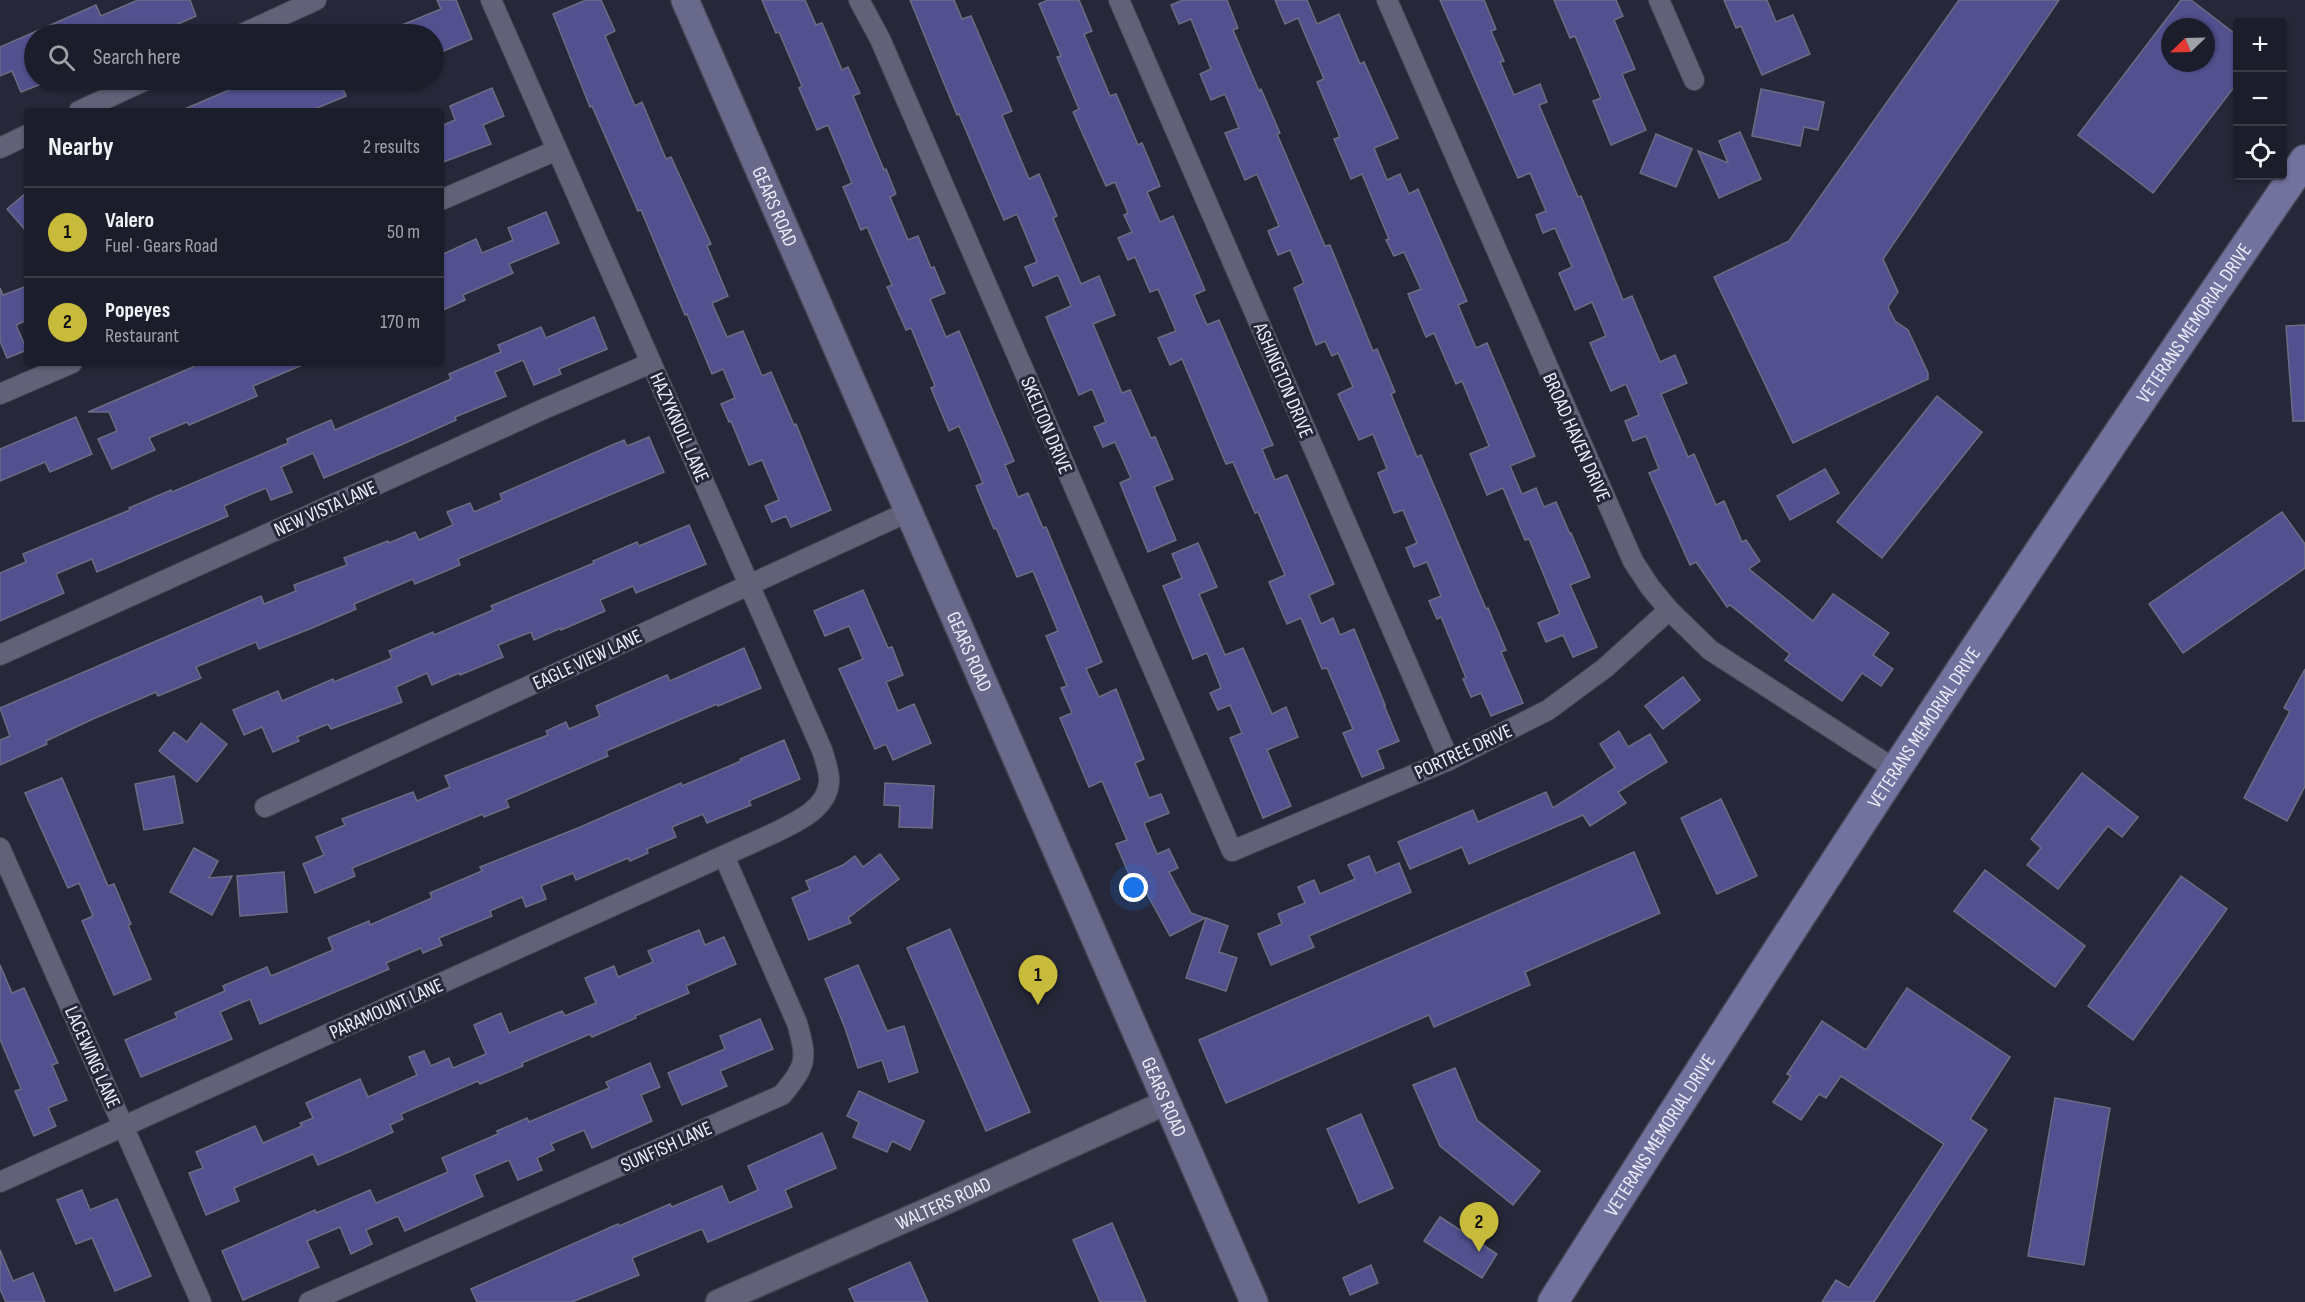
<!DOCTYPE html>
<meta charset="utf-8">
<style>
:root{--surface:#1c1d2a;--page:#252632;--text:#f1f3f6;--muted:#a0a2a8;--line:#3a3b47;--accent:#c8bb3b}
body{margin:0;font-family:"Sofia Sans Condensed",sans-serif;background:var(--page);color:var(--text)}
.controls{position:absolute;right:18px;top:18px;display:grid;overflow:hidden;border-radius:6px;box-shadow:0 2px 4px #0004}
.controls button{width:54px;height:54px;display:grid;place-items:center;padding:0;border:0;border-bottom:2px solid var(--line);background:var(--surface);color:var(--text);font:30px sans-serif}
.compass{position:absolute;left:2161px;top:18px;width:54px;height:54px;border-radius:50%;background:var(--surface);box-shadow:0 2px 4px #0004;rotate:247deg}
.you{position:absolute;left:1134px;top:888px;width:21px;height:21px;margin:-15px;border:4px solid #fff;border-radius:50%;background:#1a73e8;box-shadow:0 0 0 9px #1a73e833}
.badge{display:grid;place-items:center;width:39px;height:39px;border-radius:50%;background:var(--accent);color:#111;font-size:20px;font-weight:700}
.pin{position:absolute;translate:-50% -50px;filter:drop-shadow(0 2px 3px #0008)}
.pin::after{content:'';position:absolute;top:32px;width:21px;height:18px;background:inherit;clip-path:polygon(0 0,100% 0,50% 100%)}
.list{margin:0;padding:0;list-style:none}
h2{display:flex;justify-content:space-between;align-items:center;height:78px;margin:0;padding:0 24px;font-size:26px}
h2 small{font-size:20px;font-weight:400;color:var(--muted)}
.list li{display:grid;grid-template-columns:39px 1fr auto;gap:18px;align-items:center;box-sizing:border-box;height:90px;padding:0 24px;border-top:2px solid var(--line)}
.list b{display:block;font-size:22px;white-space:nowrap}
.list p{margin:0;font-size:20px;white-space:nowrap;color:var(--muted)}
.list em{font-size:20px;font-style:normal;color:var(--muted)}
.icon{flex:none;width:33px;height:33px;fill:none;stroke:currentColor;stroke-width:2;stroke-linecap:round;stroke-linejoin:round}
.map{position:relative;flex:none;width:2305px;height:1302px;overflow:hidden}
.search{position:absolute;background:var(--surface);box-shadow:0 2px 4px #0004;left:24px;top:24px;width:420px;height:66px;display:flex;align-items:center;gap:15px;box-sizing:border-box;padding:0 21px;border-radius:33px;color:var(--muted);font-size:22px}
.panel{position:absolute;background:var(--surface);box-shadow:0 2px 4px #0004;left:24px;top:108px;width:420px;height:258px;border-radius:6px}
.map>svg:first-child{display:block}
</style>
<div class="map">
<svg width="2305" height="1302" viewBox="0 0 2305 1302">
<rect width="100%" height="100%" fill="#262738"/>
<g fill="#52508f" stroke="#6c6d82" stroke-width="1.5" fill-rule="evenodd">
<polygon points="138,0 190,0 196,16 156,34 34,34 34,80 39,80 41,84 21,92 12,71 0,76 0,47 96,5 101,16"/>
<polygon points="437,0 456,0 472,39 434,55 434,34 380,34 441,9"/>
<polygon points="586,0 601,0 615,31 605,36 635,106 642,102 666,159 671,157 711,244 707,246 728,296 712,303 727,337 743,331 762,376 771,372 794,425 796,424 831,510 791,527 786,516 772,522 765,506 779,500 762,460 749,465 731,421 729,422 721,404 735,398 723,369 712,374 687,314 685,315 641,210 638,211 592,106 590,107 553,14"/>
<polygon points="762,0 805,0 816,25 822,23 842,70 848,67 860,93 853,96 884,170 886,169 896,194 890,197 908,240 918,236 931,268 934,267 945,293 930,299 946,337 959,331 1014,461 1005,465 1018,497 1028,493 1043,528 1046,527 1102,662 1086,669 1099,697 1116,689 1144,759 1135,763 1149,798 1161,794 1169,813 1144,823 1157,854 1169,849 1178,868 1169,872 1191,913 1205,918 1170,936 1141,883 1134,886 1116,844 1127,840 1102,781 1089,787 1060,718 1072,713 1061,688 1067,686 1046,636 1058,631 1033,571 1017,577 996,528 994,529 976,486 983,483 959,426 949,431 931,388 935,386 911,328 906,330 887,287 892,285 867,227 861,230 843,187 852,183 828,125 817,130 799,88 802,86 779,32 776,33"/>
<polygon points="910,0 954,0 962,19 971,16 1012,111 1002,115 1029,179 1039,174 1057,216 1053,218 1081,284 1099,276 1115,315 1093,324 1122,393 1130,390 1151,438 1155,437 1173,479 1154,487 1176,540 1148,552 1120,483 1131,478 1115,442 1103,447 1094,427 1106,422 1092,389 1079,395 1046,317 1071,306 1058,275 1033,286 1025,267 1037,262 1017,214 1004,220 959,114 957,115"/>
<polygon points="1048,0 1079,0 1092,31 1084,34 1110,96 1116,94 1138,145 1142,143 1160,186 1147,192 1160,222 1173,216 1205,290 1194,295 1207,325 1219,320 1273,445 1262,449 1275,480 1287,475 1334,584 1309,595 1321,624 1333,618 1340,635 1354,629 1385,705 1384,705 1399,741 1377,750 1384,768 1362,777 1343,733 1353,729 1327,668 1322,669 1301,618 1287,624 1269,582 1285,575 1258,512 1255,513 1233,462 1226,464 1182,359 1170,365 1158,338 1176,331 1158,289 1150,292 1135,257 1128,260 1118,238 1132,232 1124,215 1128,213 1115,182 1106,186 1073,112 1079,109 1057,57 1061,56 1039,4"/>
<polygon points="1183,0 1227,0 1238,28 1233,30 1259,91 1261,89 1280,133 1277,134 1325,246 1330,245 1373,351 1377,349 1395,392 1391,394 1417,457 1421,455 1486,609 1488,608 1506,650 1501,652 1523,703 1491,716 1481,693 1471,697 1463,679 1466,678 1441,617 1437,619 1429,601 1441,596 1427,562 1414,567 1406,548 1417,543 1403,510 1394,513 1378,473 1387,469 1373,434 1359,440 1338,394 1353,387 1338,353 1332,356 1325,341 1316,345 1294,288 1304,283 1290,250 1278,255 1268,231 1279,226 1257,174 1245,180 1225,133 1239,128 1225,94 1211,100 1200,74 1211,69 1191,19 1179,24 1171,5"/>
<polygon points="1275,0 1307,0 1317,24 1339,14 1360,64 1364,62 1398,138 1374,148 1387,180 1400,174 1409,194 1418,189 1467,301 1458,305 1476,348 1487,343 1535,456 1510,466 1522,494 1536,488 1544,507 1556,502 1570,534 1571,533 1590,577 1570,585 1597,647 1573,657 1563,635 1546,642 1538,623 1560,614 1529,539 1525,540 1503,488 1487,495 1470,454 1489,446 1462,381 1456,384 1434,333 1426,337 1408,294 1421,289 1404,252 1394,256 1386,240 1389,239 1362,174 1351,179 1334,139 1340,137 1317,82 1324,79 1298,18 1285,24"/>
<polygon points="1440,0 1484,0 1496,29 1491,31 1504,61 1500,62 1514,95 1540,84 1547,102 1539,105 1578,197 1581,196 1623,300 1632,296 1660,362 1675,355 1687,383 1661,394 1688,457 1694,454 1716,505 1724,501 1742,542 1746,540 1760,561 1749,569 1813,621 1833,594 1889,633 1873,655 1893,669 1881,686 1862,673 1842,701 1785,660 1790,654 1730,605 1727,607 1696,562 1690,565 1649,473 1659,469 1646,436 1633,441 1625,421 1639,415 1626,384 1611,391 1590,343 1606,336 1592,302 1575,310 1559,273 1572,267 1555,228 1543,233 1536,215 1546,211 1530,173 1518,178"/>
<polygon points="1554,0 1616,0 1623,16 1614,20 1635,69 1622,74 1646,130 1611,145 1593,101 1601,98 1575,36 1570,38"/>
<polygon points="1724,0 1767,0 1776,22 1793,15 1810,54 1762,75 1741,26 1736,28"/>
<polygon points="1959,0 2059,0 1883,259 1898,292 1888,307 1895,321 1908,330 1928,373 1928,379 1793,443 1714,277 1789,241"/>
<path d="M 2181,0 L 2191,0 L 2238,36 L 2238,82 L 2153,193 L 2078,135 ZM 2170,27 L 2206,27 L 2206,63 L 2170,63 Z"/>
<polygon points="264,80 339,80 346,96 310,111 180,111 250,81 251,85"/>
<polygon points="492,88 504,116 483,125 491,144 441,163 441,126 455,120 450,106"/>
<polygon points="1761,89 1824,102 1818,130 1804,127 1800,146 1752,136"/>
<polygon points="1740,132 1761,179 1719,198 1698,151 1728,163 1719,141"/>
<polygon points="1656,134 1692,149 1676,187 1640,173"/>
<polygon points="27,192 27,232 7,209"/>
<polygon points="546,212 559,243 509,264 513,273 463,295 465,300 441,311 441,255 476,239 482,253 513,240 508,228"/>
<polygon points="27,286 27,320 16,325 27,350 7,358 0,341 0,288 3,295"/>
<polygon points="594,317 607,349 559,369 561,374 534,385 523,360 495,372 506,396 455,417 456,420 403,444 324,478 313,453 281,467 292,492 271,500 266,488 224,506 228,516 97,572 92,559 56,574 64,593 0,621 0,573 26,562 23,554 130,510 129,508 171,490 172,492 288,443 287,439 331,420 335,430 397,403 451,379 449,374 501,352 498,345 541,327 546,338"/>
<polygon points="2305,325 2305,421 2293,421 2286,326"/>
<polygon points="191,363 307,363 253,386 257,396 189,425 187,422 149,438 155,450 112,469 98,439 117,431 109,412 88,412 193,367"/>
<polygon points="1937,396 1982,432 1882,558 1837,522"/>
<polygon points="76,417 92,454 50,472 45,462 0,481 0,449"/>
<polygon points="649,437 664,472 458,559 460,565 415,584 413,579 354,604 356,609 312,628 259,649 256,642 196,667 201,678 158,696 156,692 93,719 46,741 47,744 0,765 0,740 10,736 0,708 261,596 264,604 296,591 294,585 347,565 344,558 362,551 388,541 389,543 415,532 419,540 453,525 447,512 470,503 474,512 502,500 500,494 603,449 624,440 627,446"/>
<polygon points="1825,469 1839,493 1790,520 1777,496"/>
<polygon points="2282,512 2305,544 2305,568 2183,653 2149,604"/>
<polygon points="689,525 706,564 636,593 633,586 600,600 605,611 561,630 561,628 534,640 531,632 498,645 503,657 460,675 459,673 432,685 427,673 396,687 402,702 331,729 328,724 297,737 299,741 273,752 262,727 244,735 233,710 278,691 282,701 333,679 334,682 392,658 389,651 433,632 434,635 493,610 491,606 594,563 593,561 637,542 639,546"/>
<polygon points="1198,543 1217,587 1199,594 1225,655 1243,648 1272,714 1286,707 1298,737 1267,750 1291,806 1263,818 1230,738 1242,733 1230,705 1218,710 1210,693 1221,688 1207,653 1193,659 1163,586 1182,578 1172,554"/>
<polygon points="863,590 888,648 892,647 903,675 886,682 898,711 914,704 931,743 893,760 886,744 875,749 839,669 863,659 849,626 825,636 814,611"/>
<polygon points="744,648 761,688 718,706 717,704 606,751 608,756 506,800 509,807 484,817 483,814 352,868 355,876 315,893 303,864 324,855 316,837 345,825 342,819 413,792 417,801 450,787 445,776 548,735 546,731 566,722 569,729 600,716 596,706 667,675 670,681"/>
<polygon points="2305,669 2305,786 2287,821 2244,798 2290,711 2284,708"/>
<polygon points="1683,677 1700,700 1663,729 1645,706"/>
<polygon points="201,723 227,744 197,782 159,751 174,732 187,742"/>
<polygon points="1619,731 1628,747 1650,734 1667,762 1618,792 1626,803 1590,826 1583,815 1469,864 1462,847 1410,869 1398,842 1473,810 1478,822 1546,792 1553,808 1615,768 1600,744"/>
<polygon points="784,740 800,779 749,801 751,805 707,823 703,814 672,827 676,837 647,849 648,853 630,861 628,858 576,880 573,873 541,886 546,899 526,907 522,897 490,911 492,916 439,938 442,945 423,953 421,948 386,963 389,969 260,1024 250,999 220,1012 232,1039 141,1077 125,1040 177,1018 175,1013 225,991 223,986 267,967 271,976 333,950 328,938 369,921 370,925 432,898 430,893 482,871 480,867 578,828 681,783 682,786 741,761 740,759"/>
<polygon points="2082,773 2138,817 2122,837 2108,826 2058,889 2027,865 2041,848 2031,839"/>
<polygon points="174,776 183,823 144,830 135,784"/>
<polygon points="62,778 108,886 114,884 131,924 128,925 151,979 114,995 82,921 93,916 79,883 68,888 25,793"/>
<polygon points="885,783 934,786 932,828 899,827 900,806 884,805"/>
<polygon points="1721,799 1757,876 1717,894 1681,818"/>
<polygon points="194,848 218,861 209,878 232,876 212,915 170,892"/>
<polygon points="1634,852 1660,913 1525,972 1530,985 1434,1027 1429,1015 1226,1103 1199,1040"/>
<polygon points="880,854 899,879 848,918 851,923 809,940 792,898 810,890 806,881 843,865 855,856 863,867"/>
<polygon points="1369,856 1376,873 1399,863 1411,892 1309,936 1314,947 1271,965 1258,934 1282,924 1278,914 1305,903 1298,887 1314,880 1320,894 1355,879 1348,865"/>
<polygon points="1985,870 2085,946 2055,987 1954,911"/>
<polygon points="284,872 287,912 240,916 237,876"/>
<polygon points="2181,876 2227,909 2133,1040 2088,1006"/>
<polygon points="1206,918 1228,926 1219,952 1237,958 1226,991 1186,978"/>
<polygon points="950,929 1030,1112 986,1131 907,948"/>
<polygon points="699,930 705,945 724,937 736,964 686,986 689,993 635,1016 636,1018 592,1037 590,1034 522,1063 523,1066 480,1084 478,1081 401,1114 403,1119 390,1125 393,1132 351,1151 318,1165 313,1154 234,1188 239,1201 206,1215 189,1173 203,1168 196,1152 255,1126 263,1143 302,1126 300,1123 313,1118 306,1103 360,1079 368,1097 417,1075 409,1057 424,1051 431,1066 449,1058 453,1068 486,1054 474,1025 501,1013 509,1033 562,1011 565,1016 596,1003 585,978 614,966 618,977 653,962 648,951"/>
<polygon points="0,965 12,993 24,988 58,1063 52,1065 67,1100 48,1108 56,1126 34,1136 15,1091 21,1089 0,1039"/>
<polygon points="858,965 887,1031 904,1026 918,1072 889,1082 882,1060 858,1068 845,1028 825,979"/>
<polygon points="1907,988 2010,1057 1970,1119 1987,1130 1874,1302 1822,1302 1836,1280 1849,1288 1944,1144 1841,1076 1826,1098 1819,1094 1801,1120 1773,1102 1791,1076 1787,1074 1822,1021 1866,1050"/>
<polygon points="760,1019 773,1049 720,1071 727,1086 682,1105 668,1073 725,1049 720,1036"/>
<polygon points="650,1063 660,1087 641,1095 652,1121 592,1148 584,1130 551,1144 554,1150 537,1158 542,1170 518,1180 509,1160 474,1175 483,1196 405,1231 398,1216 366,1230 372,1244 351,1254 340,1227 307,1241 319,1267 243,1300 222,1251 315,1210 316,1213 370,1190 376,1203 448,1172 442,1158 498,1134 497,1131 527,1118 529,1122 609,1088 606,1082"/>
<polygon points="1455,1068 1477,1120 1540,1171 1513,1205 1440,1146 1413,1085"/>
<polygon points="859,1091 924,1121 910,1150 892,1141 887,1152 853,1137 859,1122 847,1116"/>
<polygon points="2055,1098 2110,1108 2084,1265 2028,1256"/>
<polygon points="1361,1114 1393,1188 1359,1203 1327,1129"/>
<polygon points="822,1133 836,1168 785,1190 792,1207 708,1242 702,1229 632,1258 639,1275 572,1302 477,1302 471,1289 618,1224 619,1226 670,1204 672,1207 722,1186 729,1203 758,1190 748,1166"/>
<polygon points="82,1190 90,1210 117,1199 151,1276 115,1291 92,1238 76,1244 57,1200"/>
<polygon points="1440,1217 1497,1254 1482,1278 1424,1241"/>
<polygon points="1112,1223 1146,1302 1100,1302 1073,1240"/>
<polygon points="0,1250 13,1281 33,1273 45,1302 6,1302 0,1289"/>
<polygon points="910,1262 928,1302 855,1302 849,1289"/>
<polygon points="1371,1265 1378,1283 1350,1295 1343,1278"/>
</g>
<g fill="none" stroke-linecap="round" stroke-linejoin="round">
<defs>
<g id="minor">
<polyline points="859,0 880,39 1232,851 1449,760 1548,710 1605,668 1669,610"/>
<polyline points="1119,0 1449,760"/>
<polyline points="1387,0 1633,561 1650,587 1669,610 1710,650 1896,770"/>
<polyline points="1659,0 1694,80"/>
<polyline points="242,34 316,0"/>
<polyline points="79,111 146,80"/>
<polyline points="0,148 27,135"/>
<polyline points="441,200 557,150"/>
<polyline points="0,394 72,363"/>
<polyline points="0,655 546,408 651,363"/>
<polyline points="265,807 910,511"/>
<polyline points="0,848 201,1302"/>
<path d="M 0,1182 L 772,834 C 794,823 827,810 829,782 C 830,773 825,760 822,750 L 491,0"/>
<path d="M 309,1302 L 782,1095 C 806,1065 808,1061 797,1023 L 724,856"/>
</g>
<g id="tertiary">
<path id="s1" d="M 718,1302 L 928,1210 L 1167,1102"/>
</g>
<g id="secondary">
<path id="s2" d="M 685,0 L 1254,1302"/>
</g>
<g id="primary">
<path id="s3" d="M 1553,1302 C 1797,917 2046,535 2305,160"/>
</g>
</defs>
<use href="#minor" stroke="#454453" stroke-width="22"/>
<use href="#tertiary" stroke="#454453" stroke-width="27"/>
<use href="#secondary" stroke="#454453" stroke-width="30"/>
<use href="#primary" stroke="#454453" stroke-width="33"/>
<use href="#minor" stroke="#616277" stroke-width="20"/>
<use href="#tertiary" stroke="#616277" stroke-width="24"/>
<use href="#secondary" stroke="#696a8b" stroke-width="27"/>
<use href="#primary" stroke="#72729f" stroke-width="30"/>
</g>
<g text-anchor="middle" stroke-width="6" stroke-linejoin="round" paint-order="stroke">
<g font-size="20" fill="#ecedf9" stroke="#262738">
<text dy="7" stroke="none"><textPath href="#s2" startOffset="225">GEARS ROAD</textPath></text>
<text dy="7" stroke="none"><textPath href="#s3" startOffset="1170">VETERANS MEMORIAL DRIVE</textPath></text>
<text transform="translate(1284 380) rotate(67)" y="7">ASHINGTON DRIVE</text>
<text transform="translate(1047 425) rotate(67)" y="7">SKELTON DRIVE</text>
<text transform="translate(680 427) rotate(66)" y="7">HAZYKNOLL LANE</text>
<text transform="translate(1577 437) rotate(66)" y="7">BROAD HAVEN DRIVE</text>
<text transform="translate(325 508) rotate(-24)" y="7">NEW VISTA LANE</text>
<text dy="7" stroke="none"><textPath href="#s2" startOffset="711">GEARS ROAD</textPath></text>
<text transform="translate(587 659) rotate(-25)" y="7">EAGLE VIEW LANE</text>
<text dy="7" stroke="none"><textPath href="#s3" startOffset="684">VETERANS MEMORIAL DRIVE</textPath></text>
<text transform="translate(1463 751) rotate(-25)" y="7">PORTREE DRIVE</text>
<text transform="translate(386 1008) rotate(-24)" y="7">PARAMOUNT LANE</text>
<text transform="translate(93 1057) rotate(66)" y="7">LACEWING LANE</text>
<text dy="7" stroke="none"><textPath href="#s2" startOffset="1197">GEARS ROAD</textPath></text>
<text dy="7" stroke="none"><textPath href="#s3" startOffset="198">VETERANS MEMORIAL DRIVE</textPath></text>
<text transform="translate(666 1146) rotate(-24)" y="7">SUNFISH LANE</text>
<text dy="7" stroke="none"><textPath href="#s1" startOffset="246">WALTERS ROAD</textPath></text>
</g>
</g>
</svg>
<div class="controls">
<button>+</button>
<button>−</button>
<button><svg class="icon" aria-label="locate" viewBox="0 0 24 24"><circle cx="12" cy="12" r="6"/><path d="M12 2v4M12 18v4M2 12h4M18 12h4"/></svg></button>
</div>
<svg class="compass" viewBox="-18 -18 36 36"><path d="M0-13l5 13h-10z" fill="#e53935"/><path d="M0 13l5-13h-10z" fill="#a0a2a8"/></svg>
<div class="you"></div>
<div class="pin badge" style="left:1038px;top:1005px">1</div>
<div class="pin badge" style="left:1479px;top:1252px">2</div>
<div class="search"><svg class="icon" aria-label="search" viewBox="0 0 24 24"><circle cx="10" cy="10" r="6"/><path d="M15 15l6 6"/></svg>Search here</div>
<section class="panel">
<h2>Nearby<small>2 results</small></h2>
<ul class="list">
<li><span class="badge">1</span><div><b>Valero</b><p>Fuel · Gears Road</p></div><em>50 m</em></li>
<li><span class="badge">2</span><div><b>Popeyes</b><p>Restaurant</p></div><em>170 m</em></li>
</ul>
</section>
</div>
